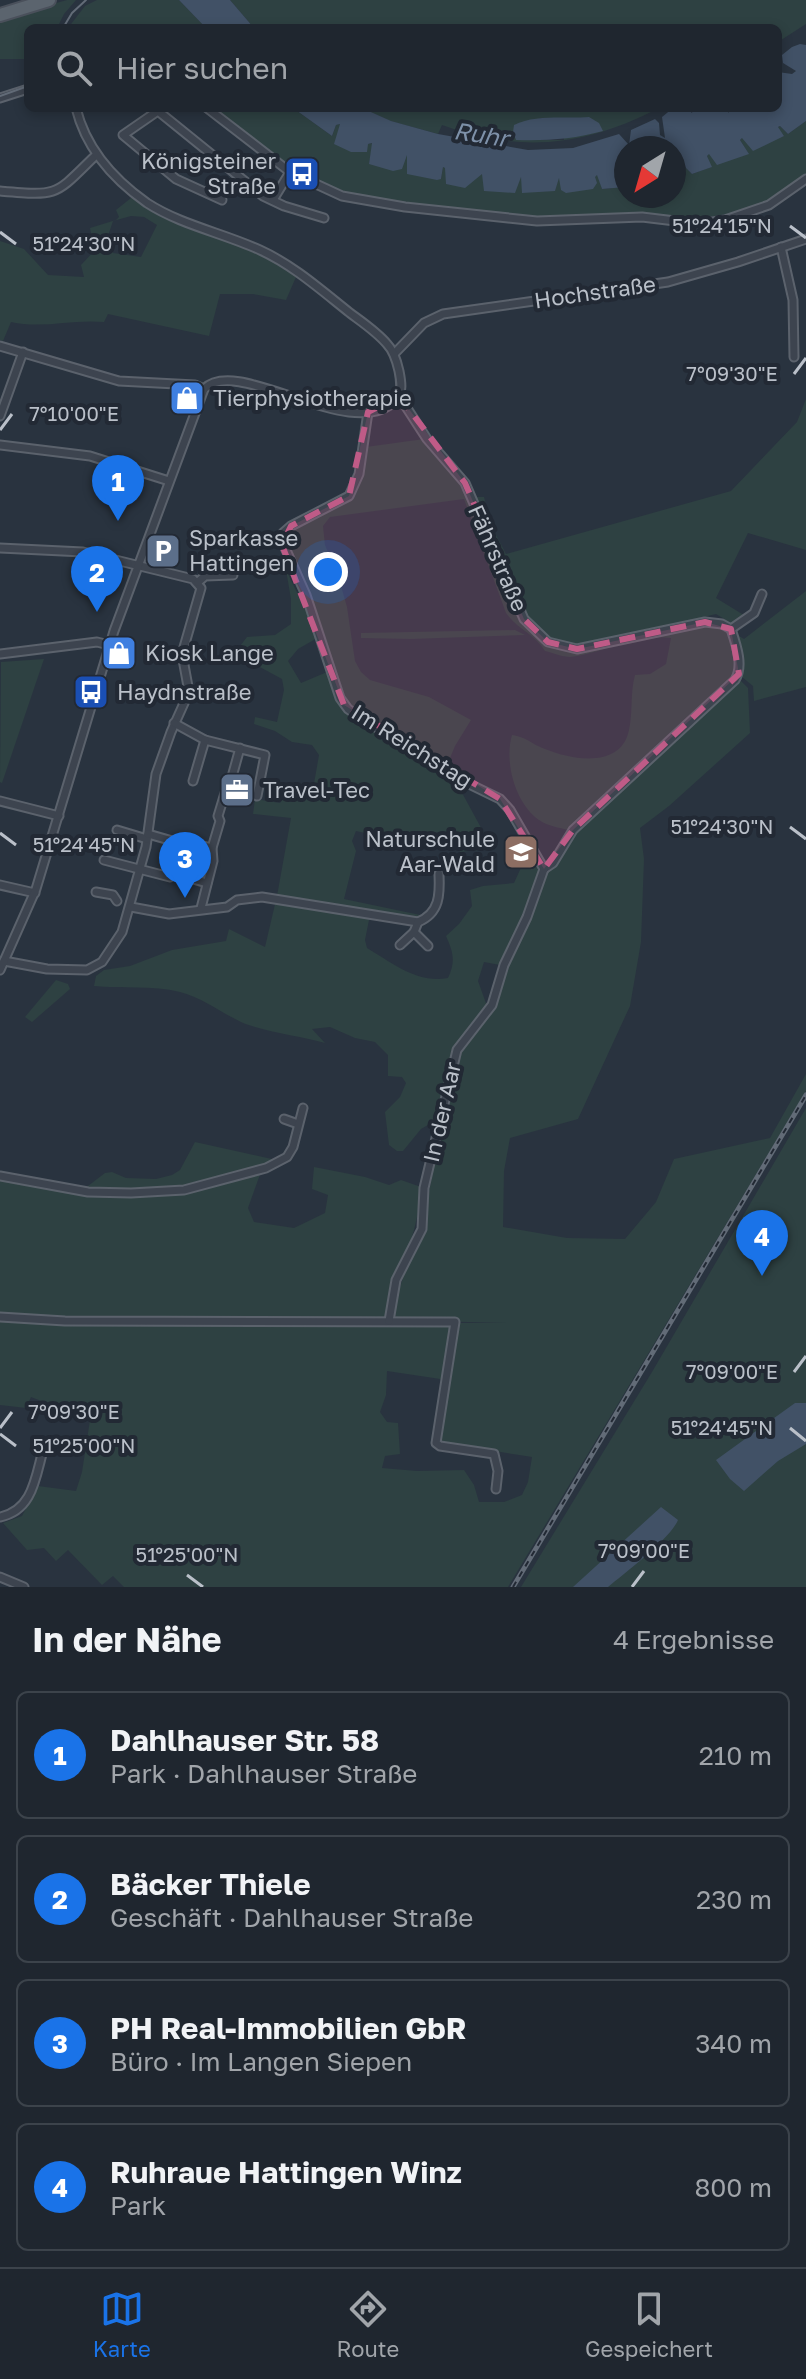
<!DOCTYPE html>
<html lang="de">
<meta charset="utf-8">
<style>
:root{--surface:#1f262f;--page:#272e37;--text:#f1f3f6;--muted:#a1a5aa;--line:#3c434b;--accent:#1a73e8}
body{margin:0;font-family:"Golos Text",sans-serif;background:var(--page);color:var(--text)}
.compass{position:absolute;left:614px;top:136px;width:72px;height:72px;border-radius:50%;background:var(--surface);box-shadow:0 4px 12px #0003;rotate:217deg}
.you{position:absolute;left:328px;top:572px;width:28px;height:28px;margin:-20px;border:6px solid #fff;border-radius:50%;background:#1a73e8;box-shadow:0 0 0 12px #1a73e833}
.badge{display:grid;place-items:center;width:52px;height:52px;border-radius:50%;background:var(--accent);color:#fff;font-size:26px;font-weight:700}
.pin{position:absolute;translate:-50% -66px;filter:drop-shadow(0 2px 4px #0008)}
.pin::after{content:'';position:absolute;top:42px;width:28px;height:24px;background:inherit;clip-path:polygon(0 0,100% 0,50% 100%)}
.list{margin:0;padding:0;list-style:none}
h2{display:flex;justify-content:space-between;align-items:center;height:104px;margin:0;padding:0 32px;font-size:34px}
h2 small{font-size:26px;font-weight:400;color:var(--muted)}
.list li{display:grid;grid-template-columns:52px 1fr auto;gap:24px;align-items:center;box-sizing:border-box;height:128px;margin:0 16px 16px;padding:0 16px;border:2px solid var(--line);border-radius:12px}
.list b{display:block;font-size:30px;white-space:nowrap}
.list p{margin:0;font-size:26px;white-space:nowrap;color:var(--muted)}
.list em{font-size:26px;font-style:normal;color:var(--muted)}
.icon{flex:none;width:44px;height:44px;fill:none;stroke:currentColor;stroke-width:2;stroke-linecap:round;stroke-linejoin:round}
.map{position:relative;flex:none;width:806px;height:1587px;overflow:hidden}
.search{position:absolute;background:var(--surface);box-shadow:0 4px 12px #0003;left:24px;right:24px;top:24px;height:88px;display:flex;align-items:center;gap:20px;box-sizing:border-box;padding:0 28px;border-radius:12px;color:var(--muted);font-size:30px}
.sheet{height:680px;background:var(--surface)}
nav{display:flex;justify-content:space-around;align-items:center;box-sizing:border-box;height:112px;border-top:2px solid var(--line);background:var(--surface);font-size:22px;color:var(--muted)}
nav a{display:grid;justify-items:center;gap:4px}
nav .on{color:var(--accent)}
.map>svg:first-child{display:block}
</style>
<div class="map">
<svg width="806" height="1587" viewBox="0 0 806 1587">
<rect width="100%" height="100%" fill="#29333f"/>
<g fill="#2e4142" fill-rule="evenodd">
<polygon points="67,0 76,0 64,14 57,28 28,28 28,59 0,59 0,19"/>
<polygon points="97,0 179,0 206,28 68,28 85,6"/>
<polygon points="230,0 806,0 806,24 778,42 778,28 254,28"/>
<polygon points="214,108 293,108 332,136 336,125 340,124 368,144 373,143 369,164 407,154 441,179 443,167 446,168 447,184 474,179 483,173 520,175 522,179 555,190 559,177 598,175 602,189 626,187 626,196 674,196 674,165 680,162 692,174 711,167 707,156 709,153 748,153 740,140 742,138 784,136 777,128 780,126 788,134 806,121 806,176 787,192 745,211 696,219 653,216 548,218 401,203 347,195 294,169"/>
<path d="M 362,108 L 659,108 C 585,146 521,154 442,125 L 438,134 L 390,121 ZM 540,118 L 562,119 L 564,140 L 517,140 Z"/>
<path d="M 136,194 L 179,222 L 267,258 L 296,277 L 286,300 L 253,294 L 220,294 L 209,336 L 108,314 L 104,322 C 72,319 42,329 11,322 L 3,341 L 0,340 L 0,241 L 24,249 L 48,275 L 84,277 L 81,265 L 96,249 L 95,247 L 88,253 L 92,239 L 90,228 L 116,220 L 119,217 L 116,210 ZM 131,216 L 144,217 L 157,225 L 141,257 L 113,253 L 109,233 L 113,221 Z"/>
<polygon points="806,399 806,550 748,533 716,598 747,617 736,626 716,614 577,648 549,641 525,618 473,497 484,497 491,525 506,554 731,491 797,422"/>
<path d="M 424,439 L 469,491 L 524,620 L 547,643 L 577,650 L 714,621 L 744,639 L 806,591 L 806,687 L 754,701 L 753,686 L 742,677 L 740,680 L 748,688 L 750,733 L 669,806 L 640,828 L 644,859 L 641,942 L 630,1006 L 578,1119 L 510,1138 L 504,1171 L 503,1227 L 567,1238 L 625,1239 L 656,1202 L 674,1159 L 770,1138 L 806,1074 L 806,1091 L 508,1587 L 124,1587 L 113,1576 L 102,1585 L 68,1550 L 56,1561 L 44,1548 L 27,1550 L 3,1523 L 22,1516 L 38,1486 L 76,1491 L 82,1472 L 90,1420 L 31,1397 L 26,1408 L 0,1405 L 0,1179 L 84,1189 L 105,1173 L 112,1172 L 126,1178 L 156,1179 L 172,1175 L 180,1170 L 195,1142 L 276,1160 L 263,1166 L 248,1208 L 254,1222 L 294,1228 L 325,1213 L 328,1195 L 312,1189 L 314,1167 L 365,1177 L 389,1185 L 401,1180 L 424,1188 L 414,1230 L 386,1318 L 387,1323 L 506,1323 L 388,1320 L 422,1225 L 458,1050 L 492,1010 L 503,969 L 544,877 L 575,832 C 564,828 548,827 539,820 C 515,803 504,762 512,735 C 529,738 531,744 545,749 C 572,760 621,769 629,730 C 633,712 630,693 635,675 L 650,674 L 666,664 L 671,638 C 637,633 603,653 570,657 C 563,657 553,653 545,651 C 535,634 517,629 506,613 L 464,499 L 330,517 L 323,526 L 325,545 L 338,575 L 347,607 L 355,661 L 361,672 L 370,680 L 429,697 L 471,720 L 455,746 L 448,763 L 445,764 L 347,703 L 280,532 L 347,501 L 359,484 L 366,447 ZM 387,1371 L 447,1380 L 437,1442 L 532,1457 L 528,1482 L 522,1495 L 504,1502 L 479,1502 L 474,1485 L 464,1470 L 417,1471 L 382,1468 L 385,1456 L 400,1454 L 398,1423 L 387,1422 L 380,1412 L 386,1395 Z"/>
<polygon points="286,570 319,637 298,649 288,661 301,683 327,672 342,706 410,747 455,780 485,835 480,850 460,852 455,833 422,832 418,845 356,831 352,841 356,851 344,899 425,916 420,918 277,896 291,818 253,814 255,799 280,803 286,794 305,790 312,795 319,755 312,745 292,742 275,731 254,724 255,717 277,722 284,690 282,679 258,666 237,650 247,637 275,635 291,624 291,599"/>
<polygon points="515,630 525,635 411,639 361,638 361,633"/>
<polygon points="44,659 2,783 0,782 1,662"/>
<path d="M 533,860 L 538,862 L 541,870 L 526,917 L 500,965 L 484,962 L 478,981 L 487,1006 L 455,1049 L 440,1118 L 421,1129 L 403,1151 L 397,1151 L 389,1145 L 385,1112 L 400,1097 L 406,1083 L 402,1077 L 388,1076 L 388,1055 L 375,1042 L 355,1038 L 330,1027 L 312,1029 L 325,1043 C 301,1036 261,1031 241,1022 C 220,1012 203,998 180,992 C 152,985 122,989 94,986 L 96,976 L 104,970 L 130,966 L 172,950 L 226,941 L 229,929 L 265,947 L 276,900 L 370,915 L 365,940 L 367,948 C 391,962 417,984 448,978 C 456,961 453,952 446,936 L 459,924 L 472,906 L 470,890 L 483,886 L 514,883 L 524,861 Z"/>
<polygon points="56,980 68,984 70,989 32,1022 25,1017"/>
<polygon points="806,1108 806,1587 521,1587 652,1372"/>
</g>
<g fill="#415166">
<polygon points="179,0 230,0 254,28 206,28"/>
<polygon points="800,44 806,45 806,121 788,134 780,126 778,127 784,136 753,151 742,138 740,140 749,154 717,165 709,154 707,156 712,167 692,174 680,162 674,165 674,148 626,148 626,187 602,189 597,175 595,177 597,183 593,189 566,193 561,190 559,178 555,191 522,193 521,177 515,193 484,191 482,174 465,188 446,184 445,168 443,167 441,179 437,180 407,174 407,155 402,169 393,171 369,164 372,143 368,144 367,152 351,152 334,144 340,124 336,125 332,136 293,108 362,108 391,121 438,134 528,150 573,148 619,134 629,145 631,130 655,119 659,123 660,135 665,138 662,117 673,108 687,108 692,113 693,108 725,108 729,113 728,108 778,108 778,72 792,74 796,71 783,63 782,55 792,47"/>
<path d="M 589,117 L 599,123 L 603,131 C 574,139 547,141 516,140 L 513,132 L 514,125 C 536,114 565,119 589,117 Z"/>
<polygon points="795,1403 806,1403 806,1444 778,1461 744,1491 730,1479 716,1460"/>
<path d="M 661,1507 L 678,1520 C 670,1539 626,1572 608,1587 L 573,1587 Z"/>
</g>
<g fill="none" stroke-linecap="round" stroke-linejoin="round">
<defs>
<g id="minor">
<polyline points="0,98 28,89"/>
<polyline points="162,108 123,135 176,179 222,200"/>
<polyline points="207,108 290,172 342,196 405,207 537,221 642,217 700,224 725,220 769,205 806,179"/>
<polyline points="158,111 263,196 284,206 324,218"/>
<path d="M 0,191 C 60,196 54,196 96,155"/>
<polyline points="273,200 290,172"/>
<polyline points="781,247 793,300 794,357"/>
<polyline points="0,346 119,381 195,385 204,389"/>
<polyline points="394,354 424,323 443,314 668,282 738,262 806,239"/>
<path d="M 399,396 L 427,439 L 465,483 L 524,619 L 548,642 L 577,649 L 705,622 L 722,624 L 731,629 C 736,644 744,666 735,680 L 573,830 L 553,863 L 544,869"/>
<polyline points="368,412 359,474 349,496 291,526 283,533 282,541 306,595 340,698 348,709 373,726 412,744 463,781 500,799 510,810 544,869"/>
<polyline points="0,416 23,352"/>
<polyline points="0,445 90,456 169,481"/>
<polyline points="0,548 83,552 193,579 201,588 182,654 189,692 171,732 156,774 146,847 122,932 102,962 87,970 47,969 4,961"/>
<polyline points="198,582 205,576 233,575"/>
<polyline points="731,629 754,613 762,594"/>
<polyline points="0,654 97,642 109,645"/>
<polyline points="174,723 205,740 265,755 257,796"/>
<polyline points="193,781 205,740"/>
<polyline points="0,801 59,816"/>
<polyline points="117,830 147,839"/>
<polyline points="148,834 176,842"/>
<polyline points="185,842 212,848"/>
<polyline points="104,860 170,877"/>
<polyline points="179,875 207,883"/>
<polyline points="0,885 35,893"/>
<polyline points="96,892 113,895 117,901"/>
<polyline points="131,907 169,914 227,907 237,900 262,897 418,922"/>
<polyline points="201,908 213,861 212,848 220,821 218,816 225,793 228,791 240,748"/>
<polyline points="414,932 428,946"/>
<path d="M 400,945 L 414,932 L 418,922 C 440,913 440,894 439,874"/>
<path d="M 0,970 L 36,889 L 114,631 L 204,389 C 238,354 352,445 396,400 C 403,393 401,381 399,371 C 397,362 394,351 387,344 C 377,332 362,322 350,313 C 321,290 293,265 260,250 C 223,233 181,225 147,203 C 113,179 86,149 76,108"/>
<polyline points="284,1119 298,1124"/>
<polyline points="0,1176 88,1192 131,1193 184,1190 266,1168 287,1157 293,1147 303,1108"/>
<polyline points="0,1317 65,1321 455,1322 436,1443 440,1446 494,1454 498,1471 496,1489"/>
<polyline points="389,1321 396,1280 422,1229 424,1188 457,1050 492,1005 504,965 527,917 544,869"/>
<path d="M 0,1517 C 31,1511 35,1481 42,1454"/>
<polyline points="0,1577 24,1587"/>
</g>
<polyline id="primary" points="0,15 49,0"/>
</defs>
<use href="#minor" stroke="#5b626c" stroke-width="11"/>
<use href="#primary" stroke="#4a505b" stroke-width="16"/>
<use href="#minor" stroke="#3d444f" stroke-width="7"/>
<use href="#primary" stroke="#5b646e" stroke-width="12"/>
<g stroke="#626b77" stroke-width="2">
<polyline points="63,28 72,13 86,0"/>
<polyline points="0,96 28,86"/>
</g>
<defs>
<polyline id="rail" points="513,1587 806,1095"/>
</defs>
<use href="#rail" stroke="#626b77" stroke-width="5"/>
<use href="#rail" stroke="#222934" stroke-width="2" stroke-dasharray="6" stroke-linecap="butt"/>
</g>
<path fill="#bf5b87" fill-opacity="0.2" stroke="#bf5b87" stroke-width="6" stroke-dasharray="16 10" stroke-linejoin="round" d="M 399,396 L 465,483 L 524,619 L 548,642 L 577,649 L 705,622 L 731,629 L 739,674 L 573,830 L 544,869 L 500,799 L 344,705 L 282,545 L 291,526 L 349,496 L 368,412 Z"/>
<path fill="none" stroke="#bac0c9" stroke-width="3" d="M 790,226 L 806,238M 0,232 L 16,244M 794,374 L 806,358M 0,430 L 12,414M 790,827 L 806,839M 0,833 L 16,845M 794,1372 L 806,1356M 0,1428 L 12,1412M 790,1428 L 806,1441M 0,1434 L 16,1446M 187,1575 L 203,1587M 632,1587 L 644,1571"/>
<defs>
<symbol id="bus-square" viewBox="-11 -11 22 22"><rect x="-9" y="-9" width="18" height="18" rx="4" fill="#1a4fb4" stroke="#222934"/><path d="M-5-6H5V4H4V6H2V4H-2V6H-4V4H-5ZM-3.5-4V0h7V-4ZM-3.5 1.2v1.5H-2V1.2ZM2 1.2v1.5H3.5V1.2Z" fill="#fff"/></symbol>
<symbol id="shop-square" viewBox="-11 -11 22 22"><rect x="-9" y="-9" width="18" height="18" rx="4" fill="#3f7fe0" stroke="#222934"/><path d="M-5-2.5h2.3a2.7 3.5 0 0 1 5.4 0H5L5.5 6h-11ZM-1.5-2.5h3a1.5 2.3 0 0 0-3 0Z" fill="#fff"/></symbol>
<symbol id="parking-square" viewBox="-11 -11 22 22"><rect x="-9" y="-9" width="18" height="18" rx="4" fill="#5c6f8a" stroke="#222934"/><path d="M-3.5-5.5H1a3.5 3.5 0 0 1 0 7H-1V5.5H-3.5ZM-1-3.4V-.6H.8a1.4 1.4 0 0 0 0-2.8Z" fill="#fff"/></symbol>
<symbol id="office-square" viewBox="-11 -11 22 22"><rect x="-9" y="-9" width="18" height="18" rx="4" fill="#5c6f8a" stroke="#222934"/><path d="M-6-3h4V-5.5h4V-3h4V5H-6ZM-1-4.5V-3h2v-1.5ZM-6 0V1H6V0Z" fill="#fff"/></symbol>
<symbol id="school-square" viewBox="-11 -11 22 22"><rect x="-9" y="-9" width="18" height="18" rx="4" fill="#8d6e63" stroke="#222934"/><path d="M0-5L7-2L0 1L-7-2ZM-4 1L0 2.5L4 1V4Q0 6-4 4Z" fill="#fff"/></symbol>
</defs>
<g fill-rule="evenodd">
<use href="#bus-square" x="282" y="154" width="40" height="40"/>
<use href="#shop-square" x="167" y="378" width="40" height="40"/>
<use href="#parking-square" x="143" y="531" width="40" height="40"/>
<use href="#shop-square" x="99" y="633" width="40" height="40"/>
<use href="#bus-square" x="71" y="672" width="40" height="40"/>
<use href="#office-square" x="217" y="770" width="40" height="40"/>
<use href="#school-square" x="501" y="832" width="40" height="40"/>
</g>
<g text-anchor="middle" stroke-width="8" stroke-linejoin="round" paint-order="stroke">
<g font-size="22" fill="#bac0c9" stroke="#222934" text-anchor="start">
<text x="276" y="169" text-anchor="end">Königsteiner<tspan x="276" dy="25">Straße</tspan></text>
<text x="213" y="406">Tierphysiotherapie</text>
<text x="189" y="546">Sparkasse<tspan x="189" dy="25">Hattingen</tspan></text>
<text x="145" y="661">Kiosk Lange</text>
<text x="117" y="700">Haydnstraße</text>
<text x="263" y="798">Travel-Tec</text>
<text x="495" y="847" text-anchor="end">Naturschule<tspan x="495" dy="25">Aar-Wald</tspan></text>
</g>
<g font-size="22" fill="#bac0c9" stroke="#222934">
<text transform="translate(595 292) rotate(-8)" y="8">Hochstraße</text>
<text transform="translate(498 558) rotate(66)" y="8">Fährstraße</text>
<text transform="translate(412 746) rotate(32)" y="8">Im Reichstag</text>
<text transform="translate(442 1112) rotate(-77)" y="8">In der Aar</text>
</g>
<g font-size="24" font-style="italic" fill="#7e91a9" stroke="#222934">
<text transform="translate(481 135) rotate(9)" y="8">Ruhr</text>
</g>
</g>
<g font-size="20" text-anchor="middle" fill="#bac0c9" stroke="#222934" stroke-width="8" stroke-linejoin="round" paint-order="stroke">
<text x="722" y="233">51°24'15"N</text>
<text x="84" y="251">51°24'30"N</text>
<text x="732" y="381">7°09'30"E</text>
<text x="74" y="421">7°10'00"E</text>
<text x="722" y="834">51°24'30"N</text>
<text x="84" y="852">51°24'45"N</text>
<text x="732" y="1379">7°09'00"E</text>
<text x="74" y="1419">7°09'30"E</text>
<text x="722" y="1435">51°24'45"N</text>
<text x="84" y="1453">51°25'00"N</text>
<text x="644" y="1558">7°09'00"E</text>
<text x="187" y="1562">51°25'00"N</text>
</g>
</svg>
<svg class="compass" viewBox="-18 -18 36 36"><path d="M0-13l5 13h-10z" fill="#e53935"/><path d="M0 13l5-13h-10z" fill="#a1a5aa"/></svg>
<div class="you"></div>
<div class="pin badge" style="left:118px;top:521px">1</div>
<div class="pin badge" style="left:97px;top:612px">2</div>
<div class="pin badge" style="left:185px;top:898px">3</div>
<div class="pin badge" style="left:762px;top:1276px">4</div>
<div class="search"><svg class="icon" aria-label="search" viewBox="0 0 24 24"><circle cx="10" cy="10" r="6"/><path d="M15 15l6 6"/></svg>Hier suchen</div>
</div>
<section class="sheet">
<h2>In der Nähe<small>4 Ergebnisse</small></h2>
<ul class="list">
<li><span class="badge">1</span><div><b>Dahlhauser Str. 58</b><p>Park · Dahlhauser Straße</p></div><em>210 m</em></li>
<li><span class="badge">2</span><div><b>Bäcker Thiele</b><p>Geschäft · Dahlhauser Straße</p></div><em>230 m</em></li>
<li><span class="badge">3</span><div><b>PH Real-Immobilien GbR</b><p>Büro · Im Langen Siepen</p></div><em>340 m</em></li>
<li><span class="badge">4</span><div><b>Ruhraue Hattingen Winz</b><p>Park</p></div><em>800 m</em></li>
</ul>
</section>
<nav>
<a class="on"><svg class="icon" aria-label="map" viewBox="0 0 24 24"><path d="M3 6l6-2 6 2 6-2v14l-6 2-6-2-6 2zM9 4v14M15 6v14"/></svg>Karte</a>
<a><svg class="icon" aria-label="directions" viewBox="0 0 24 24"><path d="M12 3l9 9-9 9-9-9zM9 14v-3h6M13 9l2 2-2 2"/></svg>Route</a>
<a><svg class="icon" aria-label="saved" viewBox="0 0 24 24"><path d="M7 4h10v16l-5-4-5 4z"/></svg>Gespeichert</a>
</nav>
